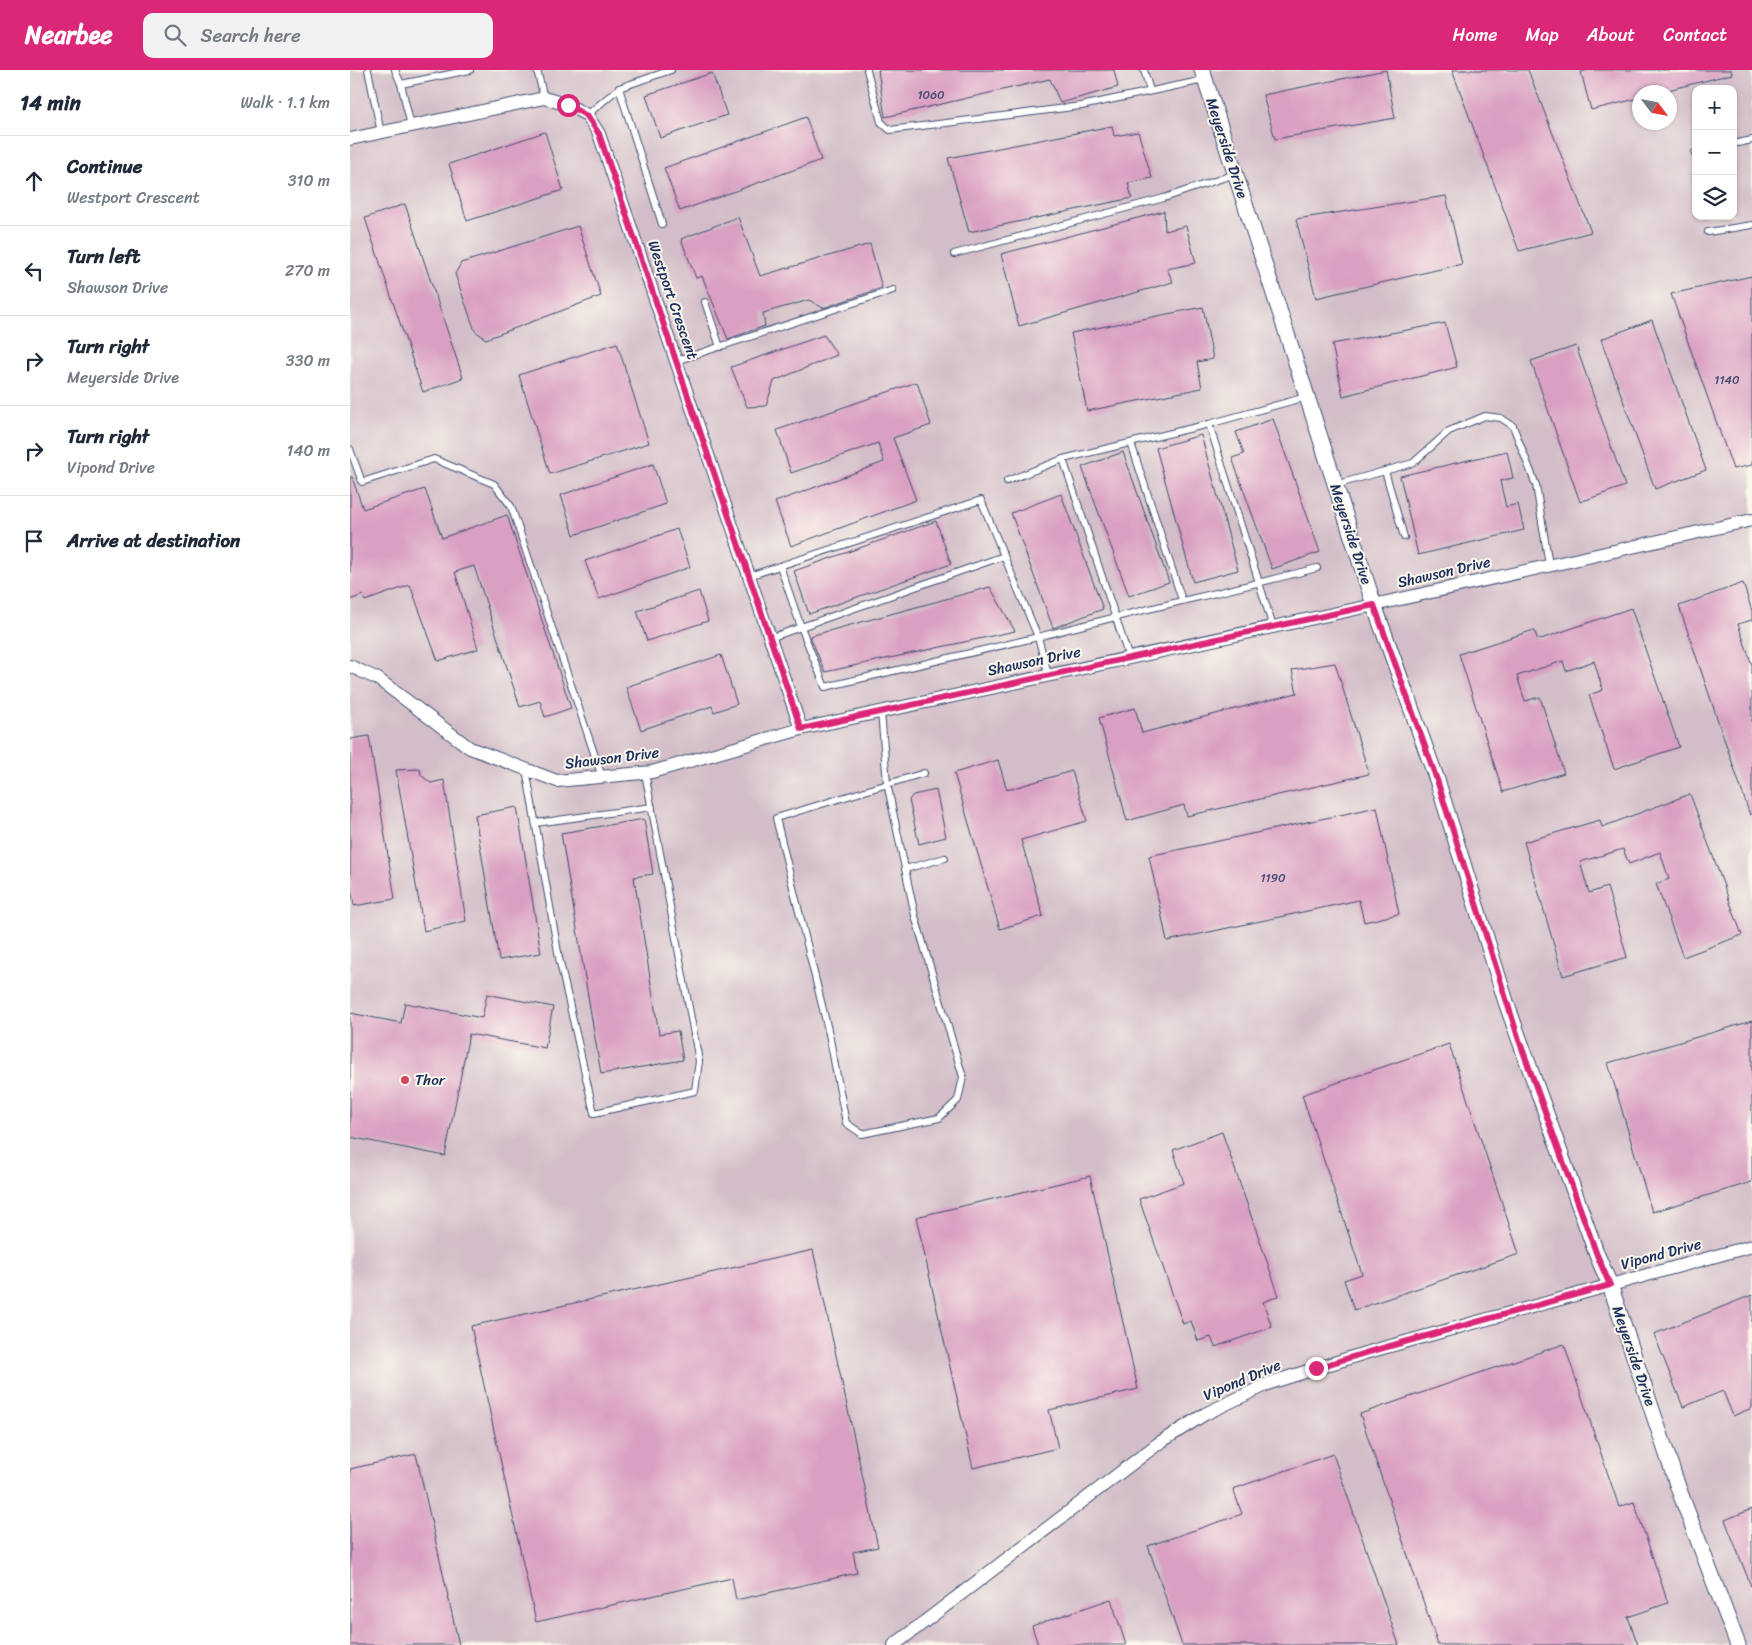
<!DOCTYPE html>
<meta charset="utf-8">
<style>
:root{--surface:#fff;--page:#f2f2f3;--text:#1f2937;--muted:#747a83;--line:#e0e1e3;--accent:#db2777}
body{margin:0;font-family:Sriracha,sans-serif;background:var(--page);color:var(--text)}
.controls{position:absolute;right:15px;top:15px;display:grid;overflow:hidden;border-radius:10px;box-shadow:0 1px 4px #0004}
.controls button{width:45px;height:45px;display:grid;place-items:center;padding:0;border:0;border-bottom:1px solid var(--line);background:var(--surface);color:var(--text);font:25px sans-serif}
.compass{position:absolute;left:1282px;top:15px;width:45px;height:45px;border-radius:50%;background:var(--surface);box-shadow:0 1px 4px #0004;rotate:122deg}
.stop{position:absolute;width:15px;height:15px;margin:-11px;border:4px solid #db2777;border-radius:50%;background:#fff}
.stop.end{background:#db2777;border-color:#fff;box-shadow:0 1px 5px #0008}
.list{margin:0;padding:0;list-style:none}
h2{display:flex;justify-content:space-between;align-items:center;height:65px;margin:0;padding:0 20px;font-size:21px}
h2 small{font-size:16px;font-weight:400;color:var(--muted)}
.list li{display:grid;grid-template-columns:32px 1fr auto;gap:15px;align-items:center;box-sizing:border-box;height:90px;padding:0 20px;border-top:1px solid var(--line)}
.list b{display:block;font-size:19px;white-space:nowrap}
.list p{margin:0;font-size:16px;white-space:nowrap;color:var(--muted)}
.list em{font-size:16px;font-style:normal;color:var(--muted)}
.icon{flex:none;width:28px;height:28px;fill:none;stroke:currentColor;stroke-width:2;stroke-linecap:round;stroke-linejoin:round}
.map{position:relative;flex:none;width:1402px;height:1575px;overflow:hidden}
header{display:flex;align-items:center;gap:30px;box-sizing:border-box;height:70px;padding:0 25px;background:var(--accent);color:#fff}
header strong{font-size:24px}
nav{display:flex;gap:28px;margin-inline-start:auto;font-size:18px}
.search{width:350px;height:45px;background:var(--page);display:flex;align-items:center;gap:12px;box-sizing:border-box;padding:0 18px;border-radius:10px;color:var(--muted);font-size:19px}
main{display:flex}
aside{flex:1;background:var(--surface)}
.map>svg:first-child{display:block}
</style>
<header>
<strong>Nearbee</strong>
<div class="search"><svg class="icon" aria-label="search" viewBox="0 0 24 24"><circle cx="10" cy="10" r="6"/><path d="M15 15l6 6"/></svg>Search here</div>
<nav><a>Home</a><a>Map</a><a>About</a><a>Contact</a></nav>
</header>
<main>
<aside>
<h2>14 min<small>Walk · 1.1 km</small></h2>
<ul class="list">
<li><svg class="icon" aria-label="ahead" viewBox="0 0 24 24"><path d="M12 20V5M6 11l6-6 6 6"/></svg><div><b>Continue</b><p>Westport Crescent</p></div><em>310 m</em></li>
<li><svg class="icon" aria-label="left" viewBox="0 0 24 24"><path d="M17 20v-9H6M10 6l-5 5 5 5"/></svg><div><b>Turn left</b><p>Shawson Drive</p></div><em>270 m</em></li>
<li><svg class="icon" aria-label="right" viewBox="0 0 24 24"><path d="M7 20v-9h11M14 6l5 5-5 5"/></svg><div><b>Turn right</b><p>Meyerside Drive</p></div><em>330 m</em></li>
<li><svg class="icon" aria-label="right" viewBox="0 0 24 24"><path d="M7 20v-9h11M14 6l5 5-5 5"/></svg><div><b>Turn right</b><p>Vipond Drive</p></div><em>140 m</em></li>
<li><svg class="icon" aria-label="arrive" viewBox="0 0 24 24"><path d="M6 21V4h12l-3 4 3 4H6"/></svg><div><b>Arrive at destination</b></div></li>
</ul>
</aside>
<div class="map">
<svg width="1402" height="1575" viewBox="0 0 1402 1575">
<rect width="100%" height="100%" fill="#fbf7ec"/>
<filter id="ink" filterUnits="userSpaceOnUse"><feTurbulence type="fractalNoise" baseFrequency=".02" numOctaves="2"/><feDisplacementMap in="SourceGraphic" scale="10" xChannelSelector="R" yChannelSelector="G"/><feConvolveMatrix kernelMatrix="1 2 1 2 8 2 1 2 1" color-interpolation-filters="sRGB"/></filter>
<filter id="wash" filterUnits="userSpaceOnUse"><feTurbulence type="fractalNoise" baseFrequency=".0096" numOctaves="4" result="noise"/><feDisplacementMap in="SourceGraphic" scale="20" xChannelSelector="R" yChannelSelector="G"/><feGaussianBlur stdDeviation="1.12" result="paint"/><feColorMatrix in="noise" values="0 0 0 0 0 0 0 0 0 0 0 0 0 0 0 0 0 1.4 0 .05"/><feComposite in="paint" operator="in"/></filter>
<g filter="url(#wash)">
<rect width="100%" height="100%" fill="#f6e7d0"/>
<path fill="#d2bdc8" fill-rule="evenodd" d="M 0,0 L 1402,0 L 1402,1575 L 0,1575 ZM 1346,19 L 1383,19 L 1383,146 L 1346,146 ZM 1290,22 L 1320,22 L 1320,52 L 1290,52 Z"/>
<g id="blocks">
<g fill="#daa0c2">
<polygon points="528,0 764,0 768,17 710,33 700,9 535,47"/>
<polygon points="1036,0 1045,48 925,69 913,25"/>
<polygon points="1102,0 1178,0 1241,162 1169,181"/>
<polygon points="1238,0 1381,0 1382,4 1310,22 1290,22 1290,28 1241,40 1231,2"/>
<polygon points="362,3 377,45 310,68 296,25"/>
<polygon points="456,47 471,90 330,141 314,98"/>
<polygon points="762,56 764,66 788,62 802,108 778,113 782,128 619,162 598,88"/>
<polygon points="195,62 213,120 117,151 99,94"/>
<polygon points="1096,126 1112,194 966,228 946,149"/>
<polygon points="55,134 113,308 73,322 15,148"/>
<polygon points="814,141 815,161 836,156 846,193 817,199 823,212 669,256 651,184"/>
<polygon points="388,147 410,206 520,174 532,218 473,238 459,230 413,243 415,256 378,269 352,206 346,208 331,169"/>
<polygon points="228,156 251,226 136,269 125,261 105,204 111,193"/>
<polygon points="1402,206 1402,395 1383,399 1321,224"/>
<polygon points="853,237 863,289 847,292 852,318 737,341 721,263"/>
<polygon points="1302,250 1356,400 1305,419 1251,269"/>
<polygon points="1095,253 1107,297 993,326 982,274"/>
<polygon points="474,265 487,285 424,311 416,336 397,337 381,297"/>
<polygon points="267,273 299,373 200,404 169,305"/>
<polygon points="1226,276 1275,416 1230,432 1181,291"/>
<polygon points="567,312 581,355 543,368 566,430 441,476 425,432 534,392 528,373 441,403 427,360"/>
<polygon points="923,349 970,482 922,499 882,388 894,384 886,362"/>
<polygon points="851,365 888,500 843,512 806,378"/>
<polygon points="1157,381 1163,408 1150,411 1156,437 1168,434 1174,460 1068,485 1050,406"/>
<polygon points="773,382 819,512 779,526 732,397"/>
<polygon points="303,394 316,434 224,465 211,425"/>
<polygon points="0,407 2,407 13,439 75,419 92,468 157,445 221,638 195,647 190,631 170,637 124,496 105,502 128,579 88,591 60,515 15,531 13,525 0,530"/>
<polygon points="711,424 753,539 703,558 661,443"/>
<polygon points="586,451 601,494 459,544 444,501"/>
<polygon points="327,459 340,497 249,529 235,491"/>
<polygon points="1393,513 1402,541 1402,550 1388,554 1402,595 1402,744 1400,745 1329,536"/>
<polygon points="640,517 665,561 475,602 460,566"/>
<polygon points="349,521 358,551 297,571 287,541"/>
<polygon points="1281,538 1329,677 1264,699 1239,625 1253,620 1244,591 1216,601 1213,591 1167,606 1175,631 1190,627 1214,703 1153,722 1109,584 1184,560 1188,570"/>
<polygon points="371,585 387,634 364,642 362,636 291,660 276,617"/>
<polygon points="985,593 1019,704 837,746 834,735 777,751 749,648 785,638 792,663 947,623 942,600"/>
<polygon points="19,666 45,829 4,836 0,812 0,669"/>
<polygon points="648,690 657,720 722,701 737,751 671,770 693,846 650,859 604,703"/>
<polygon points="70,699 71,705 81,713 94,710 116,851 74,861 46,700"/>
<polygon points="586,720 596,767 569,774 559,730 563,725"/>
<polygon points="1340,724 1392,865 1333,887 1306,814 1319,809 1310,782 1279,794 1273,779 1230,792 1239,823 1257,817 1277,887 1213,906 1174,772 1250,750 1252,757"/>
<polygon points="167,737 191,883 149,890 125,745"/>
<polygon points="1027,737 1049,844 1014,852 1009,830 817,871 799,786"/>
<polygon points="294,749 303,804 284,807 309,964 328,961 333,990 251,1004 211,763"/>
<polygon points="137,924 203,937 195,978 119,964 95,1086 0,1067 0,943 51,953 55,933 132,948"/>
<polygon points="1402,951 1402,1112 1302,1142 1258,993"/>
<polygon points="1099,974 1169,1184 1004,1240 994,1210 1012,1204 952,1025"/>
<polygon points="872,1062 929,1226 913,1232 922,1257 865,1277 861,1267 848,1271 841,1251 833,1254 789,1129 834,1113 823,1080"/>
<polygon points="740,1106 788,1319 699,1340 708,1378 623,1398 566,1147"/>
<polygon points="463,1180 528,1477 503,1482 507,1503 386,1530 382,1508 186,1552 121,1256"/>
<polygon points="1402,1225 1402,1338 1383,1346 1373,1321 1333,1337 1304,1264"/>
<polygon points="1214,1274 1269,1437 1284,1432 1318,1533 1278,1547 1288,1575 1088,1575 1010,1344"/>
<polygon points="66,1384 109,1575 0,1575 0,1399"/>
<polygon points="983,1384 1049,1575 832,1575 798,1476 892,1444 883,1419"/>
<polygon points="1402,1439 1402,1516 1401,1516 1375,1450"/>
<polygon points="761,1529 776,1575 688,1575 682,1556"/>
</g>
</g>
</g>
<g filter="url(#ink)">
<use href="#blocks" fill-opacity="0" stroke="#3c4b6f" stroke-width="1"/>
<g fill="none" stroke-linecap="round" stroke-linejoin="round">
<defs>
<g id="service">
<polyline points="18,0 31,63"/>
<polyline points="45,0 51,14 61,56"/>
<polyline points="187,0 194,28"/>
<polyline points="517,0 531,52 540,60 731,36 854,10"/>
<polyline points="794,0 800,21"/>
<polyline points="51,14 120,0"/>
<polyline points="269,18 312,154"/>
<polyline points="237,45 269,18 321,0"/>
<polyline points="1383,74 1402,70"/>
<polyline points="1345,83 1346,83"/>
<polyline points="1358,162 1402,155"/>
<polyline points="604,184 814,128 885,104"/>
<polyline points="355,232 370,277"/>
<polyline points="326,291 543,220"/>
<polyline points="859,354 956,327"/>
<polyline points="781,373 832,530"/>
<polyline points="0,379 12,412 84,389 144,414 161,436 252,707"/>
<polyline points="1035,401 1054,467"/>
<polyline points="657,411 713,389"/>
<polyline points="985,415 1063,393 1099,361 1135,346 1151,348 1163,356 1186,415 1199,495"/>
<polyline points="399,506 631,430 654,486"/>
<polyline points="420,568 451,557 654,486 688,567 475,617 451,557 430,496"/>
<polyline points="779,588 713,389 859,354 923,557"/>
<path d="M 698,604 L 688,567 C 781,542 874,522 967,498"/>
<polyline points="531,642 537,713 565,846 613,1007 608,1030 589,1048 512,1064 496,1053 479,964 426,748 574,703"/>
<polyline points="176,699 209,888 244,1043 345,1021 349,991 295,703"/>
<polyline points="186,753 302,737"/>
<polyline points="555,799 595,788"/>
</g>
<g id="minor">
<polyline points="0,69 194,28 218,35 237,45 249,64 451,659"/>
<polyline points="0,596 28,609 120,678 207,711 302,702 451,659 1024,535 1402,450"/>
<polyline points="544,1575 809,1373 855,1344 920,1313 1015,1283 1402,1176"/>
</g>
<polyline id="tertiary" points="852,0 1024,535 1087,710 1157,935 1247,1185 1260,1215 1329,1420 1388,1575"/>
</defs>
<use href="#service" stroke="#3c4b6f" stroke-width="8"/>
<use href="#minor" stroke="#3c4b6f" stroke-width="14"/>
<use href="#tertiary" stroke="#3c4b6f" stroke-width="17"/>
<use href="#service" stroke="#fff" stroke-width="6"/>
<use href="#minor" stroke="#fff" stroke-width="12"/>
<use href="#tertiary" stroke="#fff" stroke-width="15"/>
</g>
</g>
<g fill="none" stroke-linecap="round" stroke-linejoin="round" filter="url(#ink)">
<polyline stroke="#db2777" stroke-width="6" points="218,35 237,46 249,64 451,659 1024,535 1087,710 1169,970 1247,1185 1260,1215 1015,1283 966,1298"/>
</g>
<circle fill="#d1495b" stroke="#fbf7ec" stroke-width="2" cx="55" cy="1010" r="5"/>
<g text-anchor="middle" stroke-width="4" stroke-linejoin="round" paint-order="stroke">
<g font-size="12" fill="#4b4b77">
<text x="581" y="29">1060</text>
<text x="1377" y="314">1140</text>
<text x="923" y="812">1190</text>
</g>
<g font-size="15" fill="#1b2f5e" stroke="#fbf7ec">
<text transform="translate(877 78) rotate(72)" y="5">Meyerside Drive</text>
<text transform="translate(323 230) rotate(71)" y="5">Westport Crescent</text>
<text transform="translate(1001 464) rotate(72)" y="5">Meyerside Drive</text>
<text transform="translate(1094 502) rotate(-13)" y="5">Shawson Drive</text>
<text transform="translate(684 591) rotate(-12)" y="5">Shawson Drive</text>
<text transform="translate(262 688) rotate(-7)" y="5">Shawson Drive</text>
<text transform="translate(1311 1184) rotate(-15)" y="5">Vipond Drive</text>
<text transform="translate(1284 1286) rotate(71)" y="5">Meyerside Drive</text>
<text transform="translate(892 1310) rotate(-23)" y="5">Vipond Drive</text>
</g>
<g font-size="15" fill="#1b2f5e" stroke="#fbf7ec" text-anchor="start">
<text x="65" y="1015">Thor</text>
</g>
</g>
</svg>
<div class="controls">
<button>+</button>
<button>−</button>
<button><svg class="icon" aria-label="layers" viewBox="0 0 24 24"><path d="M12 4l9 5-9 5-9-5zM3 14l9 5 9-5"/></svg></button>
</div>
<svg class="compass" viewBox="-18 -18 36 36"><path d="M0-13l5 13h-10z" fill="#e53935"/><path d="M0 13l5-13h-10z" fill="#747a83"/></svg>
<div class="stop" style="left:218px;top:35px"></div>
<div class="stop end" style="left:966px;top:1298px"></div>
</div>
</main>
